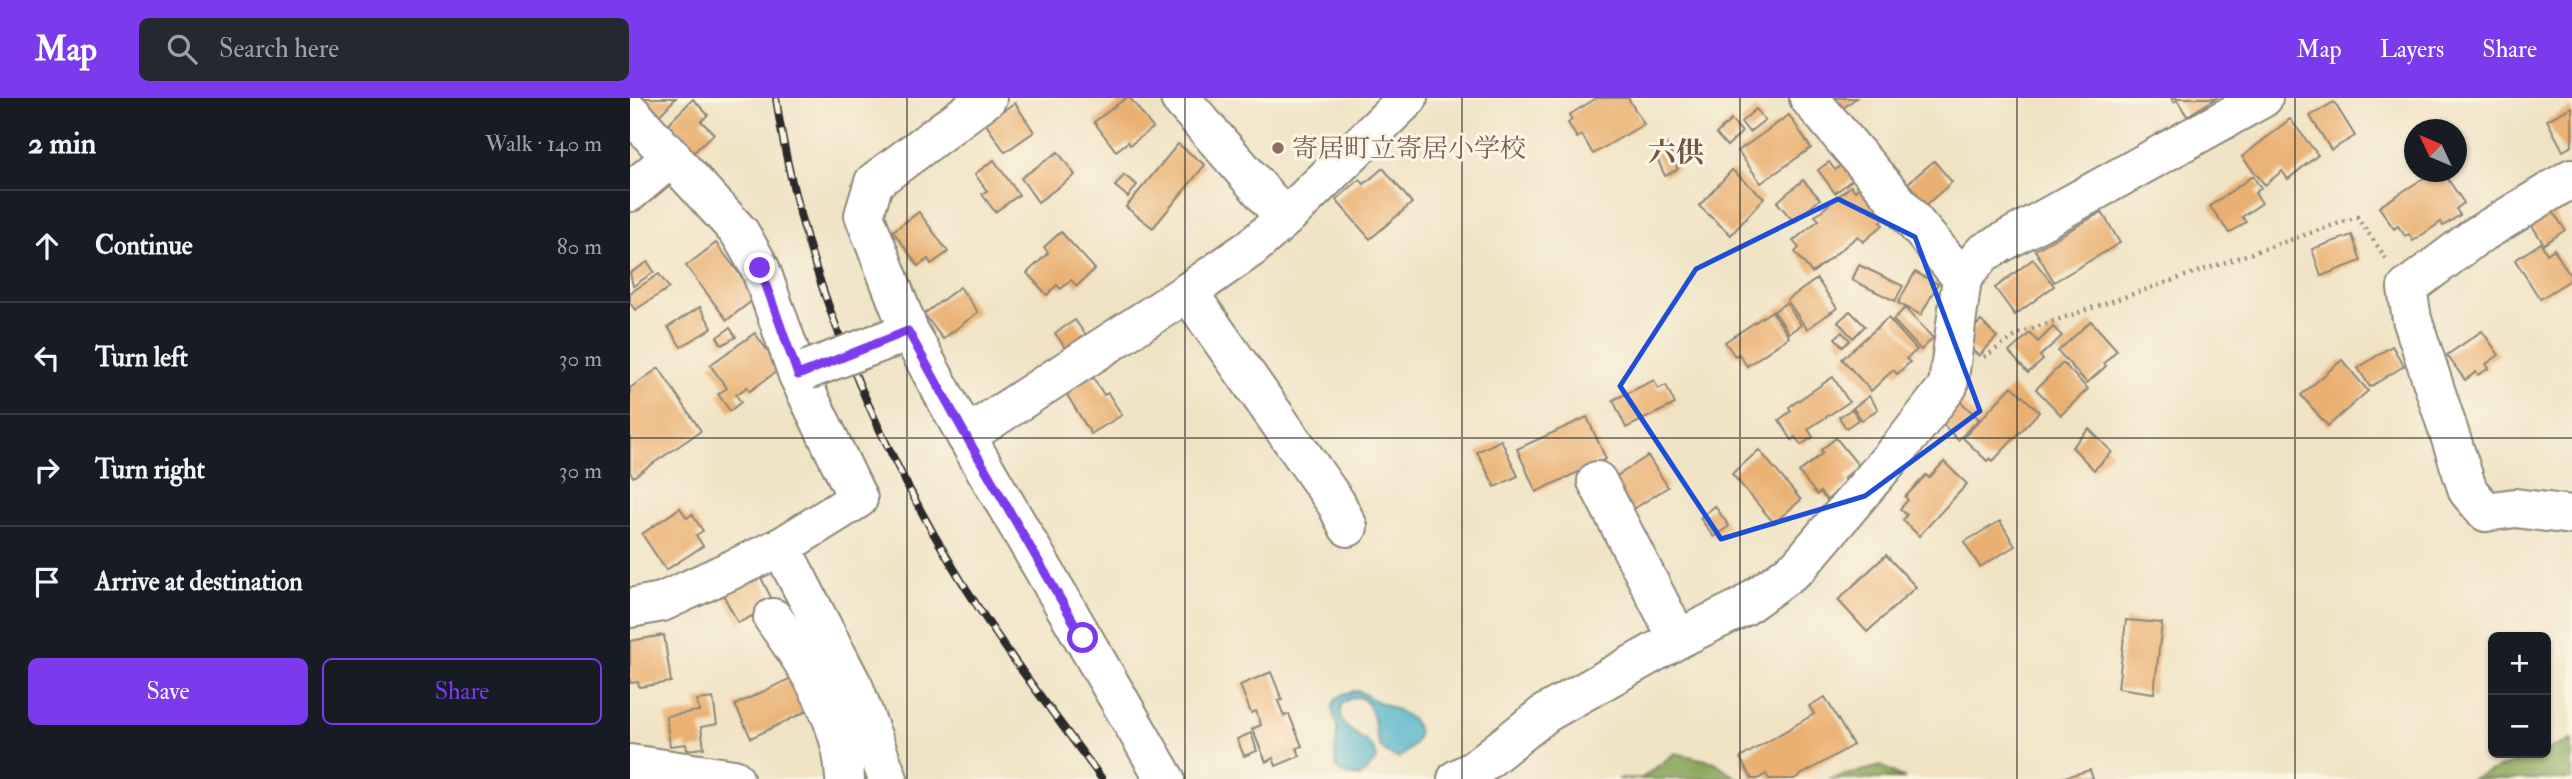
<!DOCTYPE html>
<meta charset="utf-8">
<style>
:root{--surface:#171b24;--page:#242831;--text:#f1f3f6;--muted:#9ea1a6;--line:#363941;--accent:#7c3aed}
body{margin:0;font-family:"IM FELL Double Pica","Noto Serif JP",serif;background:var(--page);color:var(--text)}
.controls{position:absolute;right:21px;bottom:21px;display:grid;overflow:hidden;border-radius:10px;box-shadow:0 2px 5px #0004}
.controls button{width:63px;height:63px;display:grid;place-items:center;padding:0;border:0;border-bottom:2px solid var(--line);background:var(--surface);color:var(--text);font:35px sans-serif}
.compass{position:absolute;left:1774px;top:21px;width:63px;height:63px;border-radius:50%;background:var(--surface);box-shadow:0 2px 5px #0004;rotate:314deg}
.stop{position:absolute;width:21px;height:21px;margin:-16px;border:5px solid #7c3aed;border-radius:50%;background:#fff}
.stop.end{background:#7c3aed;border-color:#fff;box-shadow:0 2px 7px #0008}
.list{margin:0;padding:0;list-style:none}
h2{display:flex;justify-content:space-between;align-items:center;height:91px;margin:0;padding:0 28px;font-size:30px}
h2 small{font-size:23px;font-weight:400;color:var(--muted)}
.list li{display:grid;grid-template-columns:46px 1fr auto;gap:21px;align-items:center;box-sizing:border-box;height:112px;padding:0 28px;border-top:2px solid var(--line)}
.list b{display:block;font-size:26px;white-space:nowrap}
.list em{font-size:23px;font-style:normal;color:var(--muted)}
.actions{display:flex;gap:14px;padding:21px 28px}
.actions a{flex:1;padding:16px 0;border:2px solid var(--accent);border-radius:10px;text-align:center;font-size:24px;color:var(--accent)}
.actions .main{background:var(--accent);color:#fff}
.icon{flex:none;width:38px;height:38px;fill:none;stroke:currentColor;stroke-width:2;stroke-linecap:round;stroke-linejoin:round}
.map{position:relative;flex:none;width:1942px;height:681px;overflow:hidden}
header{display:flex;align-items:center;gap:42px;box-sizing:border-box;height:98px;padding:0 35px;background:var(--accent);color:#fff}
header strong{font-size:33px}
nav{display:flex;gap:38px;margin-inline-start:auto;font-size:24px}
.search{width:490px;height:63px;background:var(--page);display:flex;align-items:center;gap:18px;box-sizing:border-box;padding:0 24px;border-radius:10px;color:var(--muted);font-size:26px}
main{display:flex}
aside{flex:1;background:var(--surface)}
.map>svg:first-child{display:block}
</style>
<header>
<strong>Map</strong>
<div class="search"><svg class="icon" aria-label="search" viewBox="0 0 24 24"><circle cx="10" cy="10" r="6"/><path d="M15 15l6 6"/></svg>Search here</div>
<nav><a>Map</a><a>Layers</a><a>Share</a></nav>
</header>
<main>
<aside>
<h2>2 min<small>Walk · 140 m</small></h2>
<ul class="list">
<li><svg class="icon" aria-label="ahead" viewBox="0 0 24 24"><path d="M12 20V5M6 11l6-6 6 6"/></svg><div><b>Continue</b></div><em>80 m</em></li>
<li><svg class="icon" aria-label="left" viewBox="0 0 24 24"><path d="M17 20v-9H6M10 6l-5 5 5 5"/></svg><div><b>Turn left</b></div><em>30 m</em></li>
<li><svg class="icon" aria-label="right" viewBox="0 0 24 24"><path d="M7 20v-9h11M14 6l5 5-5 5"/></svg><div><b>Turn right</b></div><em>30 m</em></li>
<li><svg class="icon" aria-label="arrive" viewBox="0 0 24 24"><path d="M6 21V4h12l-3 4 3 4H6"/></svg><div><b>Arrive at destination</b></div></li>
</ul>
<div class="actions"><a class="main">Save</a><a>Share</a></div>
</aside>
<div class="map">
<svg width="1942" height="681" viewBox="0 0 1942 681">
<rect width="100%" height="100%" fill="#fcf5e5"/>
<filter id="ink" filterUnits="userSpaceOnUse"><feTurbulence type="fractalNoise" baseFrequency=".0143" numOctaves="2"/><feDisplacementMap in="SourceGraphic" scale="14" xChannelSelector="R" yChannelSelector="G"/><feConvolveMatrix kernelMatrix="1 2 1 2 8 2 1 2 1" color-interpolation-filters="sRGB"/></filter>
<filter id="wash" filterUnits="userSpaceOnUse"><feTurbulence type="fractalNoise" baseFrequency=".00686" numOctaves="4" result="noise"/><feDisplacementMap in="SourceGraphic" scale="28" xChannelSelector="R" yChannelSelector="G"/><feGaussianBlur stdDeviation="1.57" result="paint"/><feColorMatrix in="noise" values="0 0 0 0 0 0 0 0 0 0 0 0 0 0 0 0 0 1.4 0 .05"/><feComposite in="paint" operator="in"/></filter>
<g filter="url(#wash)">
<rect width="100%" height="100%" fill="#f0e3c4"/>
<g fill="#88a65a" stroke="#5a6842" stroke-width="2">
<polygon points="1942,642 1942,681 1840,681 1909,655 1916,655 1916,652"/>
<polygon points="1045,655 1085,664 1108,681 988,681 1012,680"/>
<polygon points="1251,668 1275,681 1199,681"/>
</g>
<path fill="#49b1c8" stroke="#3a6e7a" stroke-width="2" d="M 727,593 C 735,595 739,600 746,603 C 778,615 809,631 769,660 C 738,653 750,626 739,608 C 731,595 721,598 711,607 C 704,638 742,633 747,661 L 731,678 C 695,681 707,654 707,632 C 708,623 699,614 704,605 C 708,596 718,594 727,593 Z"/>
<g id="blocks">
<g fill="#eab071">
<polygon points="4,0 46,0 26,21"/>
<polygon points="496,0 500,0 523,30 500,47 498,44 486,53 464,24"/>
<polygon points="967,0 998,0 1014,26 963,56 952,37 947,40 938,25 942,22 939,17"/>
<polygon points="1203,0 1226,0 1212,11"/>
<polygon points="1541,0 1586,0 1557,18 1547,2 1544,4"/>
<polygon points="63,1 78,17 71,23 84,36 63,55 36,28"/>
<polygon points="1704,4 1725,38 1701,52 1680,18"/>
<polygon points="385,5 404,34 375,54 355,25"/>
<polygon points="1942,9 1942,48 1933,53 1917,22"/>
<polygon points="1126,11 1135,22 1119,34 1111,24"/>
<polygon points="1159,17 1181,50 1131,85 1108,53"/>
<polygon points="1660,21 1688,57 1658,81 1652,73 1635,87 1612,59"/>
<polygon points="1101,22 1112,34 1097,48 1086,36"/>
<polygon points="1036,45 1048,71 1035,78 1023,51"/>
<polygon points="548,46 575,67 523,130 496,109"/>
<polygon points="428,54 445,77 408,104 391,80"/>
<polygon points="364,62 389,97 365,114 352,96 357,93 345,76"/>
<polygon points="1217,63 1227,78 1205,95 1188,72 1199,64 1205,72"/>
<polygon points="1304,63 1322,84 1296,107 1278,85"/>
<polygon points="753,70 782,105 740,141 706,102 730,81 734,86"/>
<polygon points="1102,72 1134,100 1101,137 1069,108"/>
<polygon points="1803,74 1813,74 1834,105 1826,111 1830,117 1813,128 1811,124 1783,143 1779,136 1775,138 1768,128 1764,131 1749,109"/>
<polygon points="494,77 507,87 498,99 485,88"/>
<polygon points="1623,78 1631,90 1625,95 1632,105 1612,119 1616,124 1599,135 1580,108"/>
<polygon points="1173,82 1190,101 1164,124 1147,104"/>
<polygon points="1236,84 1262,115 1250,124 1253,127 1233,144 1228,138 1182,175 1165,154 1169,150 1163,143 1189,122 1185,118 1221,88 1225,93"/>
<polygon points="1920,109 1935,132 1914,146 1899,123"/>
<polygon points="289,114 318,154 301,166 298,161 288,168 263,133"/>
<polygon points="1472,114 1490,145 1424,184 1405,152"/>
<polygon points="431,134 465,171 447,188 441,182 431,191 427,187 417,197 397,175 418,155 414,149"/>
<polygon points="1722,137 1731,163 1691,178 1682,151"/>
<polygon points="86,145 127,199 97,222 56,168"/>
<polygon points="1911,145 1917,156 1924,151 1942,181 1910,201 1885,162"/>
<polygon points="1403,161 1424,188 1385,217 1365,190"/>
<polygon points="18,164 24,174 3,188 0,175"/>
<polygon points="1229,167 1273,188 1265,203 1222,182"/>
<polygon points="1285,174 1308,186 1291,217 1268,205"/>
<polygon points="29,176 39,190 5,212 0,205 0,195"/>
<polygon points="1187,181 1207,210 1177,231 1157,202"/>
<polygon points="330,189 348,214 313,241 294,216"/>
<polygon points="1156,205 1171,227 1159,235 1144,213"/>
<polygon points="70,209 82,230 51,249 38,229"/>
<polygon points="1275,210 1303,240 1291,252 1263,222"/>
<polygon points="1142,213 1159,239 1117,268 1109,256 1105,258 1095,244"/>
<polygon points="1220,213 1235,228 1223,240 1208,224"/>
<polygon points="1258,220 1287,252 1276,261 1280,264 1267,276 1263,272 1241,293 1212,261"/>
<polygon points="445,222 458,240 438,254 425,235"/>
<polygon points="1351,223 1367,239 1349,258 1339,249 1337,237"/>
<polygon points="1461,223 1487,252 1474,265 1476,268 1457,285 1428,253"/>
<polygon points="1423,229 1432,238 1410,258 1413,262 1398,275 1379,254 1400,235 1408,244"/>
<polygon points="100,230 106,239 92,247 87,239"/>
<polygon points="1852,233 1869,257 1856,266 1859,270 1848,277 1846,274 1835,282 1817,257"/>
<polygon points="1212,234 1220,242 1213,249 1205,240"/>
<polygon points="125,235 150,271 120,293 117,289 106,297 111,304 100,313 88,296 97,290 80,267"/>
<polygon points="1762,248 1774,268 1740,289 1728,270"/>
<polygon points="1712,262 1738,293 1698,328 1671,297"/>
<polygon points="1433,265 1458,291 1431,317 1406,291"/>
<polygon points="29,270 71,333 3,379 0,374 0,290"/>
<polygon points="461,276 474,297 478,295 492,317 461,336 434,292"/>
<polygon points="1203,279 1219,304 1178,331 1183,339 1171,347 1165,339 1162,342 1149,322 1161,313 1159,309"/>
<polygon points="1024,282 1028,291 1036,287 1045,306 996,330 983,302"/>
<polygon points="1382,288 1409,314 1363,363 1360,360 1357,363 1333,340"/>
<polygon points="1239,298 1248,311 1232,322 1223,310"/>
<polygon points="1331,304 1349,321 1328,342 1311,324"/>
<polygon points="1222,311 1229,321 1216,330 1209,319"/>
<polygon points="957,319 976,361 906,394 887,351"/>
<polygon points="1459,331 1482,354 1464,372 1442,349"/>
<polygon points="1206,340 1229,368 1214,380 1218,385 1197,402 1190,394 1187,397 1169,374 1193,355 1191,352"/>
<polygon points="871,342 888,378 865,389 847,354"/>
<polygon points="1129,352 1171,402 1144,425 1102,376"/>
<polygon points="1018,358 1038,389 1002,412 982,381"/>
<polygon points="1314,364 1337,386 1289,438 1273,422 1277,417 1270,411 1278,402 1275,399 1296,377 1299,380"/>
<polygon points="1085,408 1099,428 1084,439 1070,420"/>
<polygon points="50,410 57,420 62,416 73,433 66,437 73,448 36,472 12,436"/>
<polygon points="1370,423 1385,448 1350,469 1334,444"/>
<polygon points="1256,457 1286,489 1237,534 1208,502"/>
<polygon points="127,472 145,507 108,525 90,491"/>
<polygon points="1496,522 1532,525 1524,595 1488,590"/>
<polygon points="34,537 41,584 9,589 8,584 0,585 0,543"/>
<polygon points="641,574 652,602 648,603 654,618 659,616 672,648 667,650 670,658 646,668 643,660 636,664 622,631 631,627 626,613 621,615 610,587"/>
<polygon points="163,579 179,612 121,640 105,607"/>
<polygon points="1195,599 1223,647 1164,681 1139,681 1136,676 1128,681 1122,681 1110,660 1184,616 1179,608"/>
<polygon points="83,600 87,626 71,629 74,650 57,652 56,646 40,648 36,618 69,613 67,602"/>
<polygon points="621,635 627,653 614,658 607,641"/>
<polygon points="1460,672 1463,681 1431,681 1431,680"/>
</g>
</g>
</g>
<g filter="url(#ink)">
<use href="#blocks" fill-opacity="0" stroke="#8e8778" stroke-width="2"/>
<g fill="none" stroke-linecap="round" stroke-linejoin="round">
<defs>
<g id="minor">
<polyline points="357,0 244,84 234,117 279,233 336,338 535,681"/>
<polyline points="550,0 655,120"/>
<polyline points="1179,0 1332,180"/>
<polyline points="0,14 110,135 130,170 168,277 177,272"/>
<polyline points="1942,80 1845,139 1777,190 1782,221 1838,393 1856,414 1885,410 1942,417"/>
<polyline points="0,94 42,59"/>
<polyline points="558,194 706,405 718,429"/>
<polyline points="336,338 558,194 621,150 655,120 778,0"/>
<polyline points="967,383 1048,541"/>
<polyline points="151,449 228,401 168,277"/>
<polyline points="0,510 32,504 151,449 224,590 258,681"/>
<path d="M 143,520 C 177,567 213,621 215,681"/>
<polyline points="0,666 104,681"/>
<polyline points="827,681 844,672 916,615 1048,541 1113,509 1168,469 1280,337 1318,288 1332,180 1353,155 1633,0"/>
</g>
</defs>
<use href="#minor" stroke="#8e8778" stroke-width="42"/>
<polyline stroke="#8e8778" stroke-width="4.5" stroke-dasharray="2 5" stroke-linecap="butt" points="1354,259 1392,234 1727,119 1758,163"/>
<use href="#minor" stroke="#fff" stroke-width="38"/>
<defs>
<path id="rail" d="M 146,0 C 170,164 238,327 323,469 C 367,543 421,612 472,681"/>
</defs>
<use href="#rail" stroke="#2b2b2b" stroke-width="8"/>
<use href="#rail" stroke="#fcf5e5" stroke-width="5" stroke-dasharray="16" stroke-linecap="butt"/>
<defs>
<polyline id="minor-bridge" points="177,272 262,240"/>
</defs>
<use href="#minor-bridge" stroke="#8e8778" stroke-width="42" stroke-linecap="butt"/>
<use href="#minor-bridge" stroke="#fff" stroke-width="38"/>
</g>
</g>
<g fill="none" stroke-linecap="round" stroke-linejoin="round" filter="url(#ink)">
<polyline stroke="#7c3aed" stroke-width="9" points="130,170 168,277 278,233 336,338 453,540"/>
</g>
<path fill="none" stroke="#1d4ed8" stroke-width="5" stroke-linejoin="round" d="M 1208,101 L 1285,139 L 1350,313 L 1235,398 L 1091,441 L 990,288 L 1066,171 Z"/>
<path fill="none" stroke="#2b2b2b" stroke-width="2" stroke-opacity="0.55" d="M 277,0 L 277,681M 555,0 L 555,681M 832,0 L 832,681M 1110,0 L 1110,681M 1387,0 L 1387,681M 1665,0 L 1665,681M 0,340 L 1942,340"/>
<circle fill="#8d6e63" stroke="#fcf5e5" stroke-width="2.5" cx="648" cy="50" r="7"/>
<g text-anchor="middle" stroke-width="6" stroke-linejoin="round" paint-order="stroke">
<g font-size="26" fill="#785e54" stroke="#fcf5e5" text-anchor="start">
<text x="662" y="59">寄居町立寄居小学校</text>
</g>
<g font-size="28" font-weight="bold" fill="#6e5a44" stroke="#fcf5e5">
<text x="1046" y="64">六供</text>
</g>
</g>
</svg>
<div class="controls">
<button>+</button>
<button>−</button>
</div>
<svg class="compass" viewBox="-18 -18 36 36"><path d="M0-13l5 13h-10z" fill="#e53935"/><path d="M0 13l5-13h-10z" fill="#9ea1a6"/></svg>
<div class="stop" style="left:453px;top:540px"></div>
<div class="stop end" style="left:130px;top:170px"></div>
</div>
</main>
